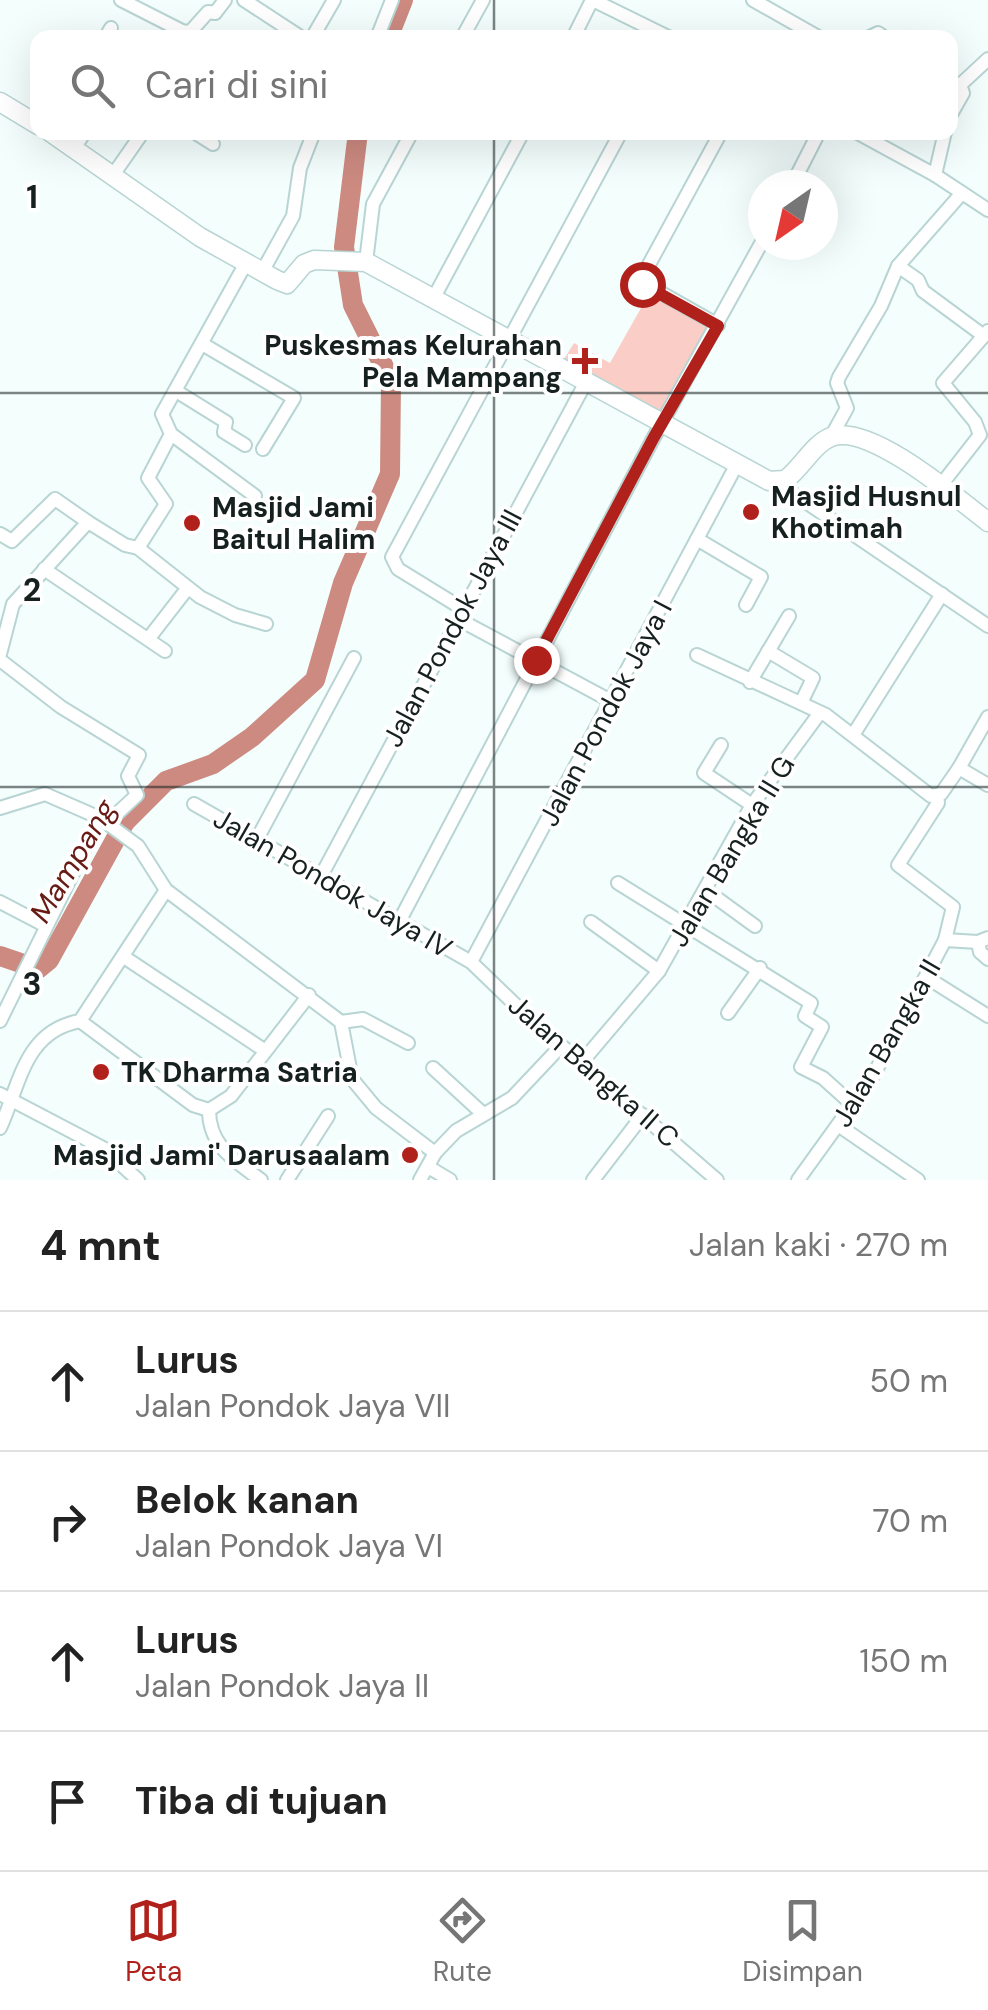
<!DOCTYPE html>
<html lang="id">
<meta charset="utf-8">
<style>
:root{--surface:#fff;--page:#f2f2f2;--text:#222;--muted:#767676;--line:#e0e0e0;--accent:#b1211c}
body{margin:0;font-family:"DM Sans",sans-serif;background:var(--page);color:var(--text)}
.compass{position:absolute;left:748px;top:170px;width:90px;height:90px;border-radius:50%;background:var(--surface);box-shadow:0 10px 40px #0002;rotate:214deg}
.stop{position:absolute;width:30px;height:30px;margin:-22px;border:8px solid #b1211c;border-radius:50%;background:#fff}
.stop.end{background:#b1211c;border-color:#fff;box-shadow:0 2px 10px #0008}
.list{margin:0;padding:0;list-style:none}
h2{display:flex;justify-content:space-between;align-items:center;height:130px;margin:0;padding:0 40px;font-size:42px}
h2 small{font-size:32px;font-weight:400;color:var(--muted)}
.list li{display:grid;grid-template-columns:65px 1fr auto;gap:30px;align-items:center;box-sizing:border-box;height:140px;padding:0 40px;border-top:2px solid var(--line)}
.list b{display:block;font-size:38px;white-space:nowrap}
.list p{margin:0;font-size:32px;white-space:nowrap;color:var(--muted)}
.list em{font-size:32px;font-style:normal;color:var(--muted)}
.icon{flex:none;width:55px;height:55px;fill:none;stroke:currentColor;stroke-width:2;stroke-linecap:round;stroke-linejoin:round}
.map{position:relative;flex:none;width:988px;height:1180px;overflow:hidden}
.search{position:absolute;background:var(--surface);box-shadow:0 10px 40px #0002;left:30px;right:30px;top:30px;height:110px;display:flex;align-items:center;gap:25px;box-sizing:border-box;padding:0 35px;border-radius:20px;color:var(--muted);font-size:38px}
.sheet{height:690px;background:var(--surface)}
nav{display:flex;justify-content:space-around;align-items:center;box-sizing:border-box;height:140px;border-top:2px solid var(--line);background:var(--surface);font-size:28px;color:var(--muted)}
nav a{display:grid;justify-items:center;gap:5px}
nav .on{color:var(--accent)}
.map>svg:first-child{display:block}
</style>
<div class="map">
<svg width="988" height="1180" viewBox="0 0 988 1180">
<rect width="100%" height="100%" fill="#f3fefd"/>
<polygon fill="#facec7" points="650,292 712,324 658,419 563,361 574,343 610,363"/>
<g fill="none" stroke-linecap="round" stroke-linejoin="round">
<g stroke="#cc8a81" stroke-width="20">
<polyline points="388,38 403,0"/>
<polyline points="0,956 38,969 49,960 125,822 166,781 213,764 252,737 315,680 343,583 390,474 391,381 353,305 344,247 358,132"/>
</g>
<defs>
<g id="street">
<polyline points="121,0 184,32 191,31 208,12 215,13 225,0"/>
<polyline points="244,0 302,38"/>
<polyline points="593,0 670,38"/>
<polyline points="753,0 820,38"/>
<polyline points="105,38 111,28"/>
<polyline points="312,38 334,0"/>
<polyline points="377,38 392,0"/>
<polyline points="462,38 483,0"/>
<polyline points="573,38 592,0"/>
<polyline points="868,38 878,33 885,38"/>
<polyline points="950,81 960,85 988,59"/>
<polyline points="950,116 963,93 960,85"/>
<polyline points="194,132 213,144"/>
<polyline points="856,132 935,175"/>
<polyline points="945,132 935,175 988,210"/>
<polyline points="74,148 85,132"/>
<polyline points="113,175 143,132"/>
<polyline points="792,185 819,132"/>
<polyline points="366,262 373,204 412,132"/>
<polyline points="898,266 918,280 923,291 984,336"/>
<polyline points="262,272 293,216 300,168 314,132"/>
<polyline points="433,299 523,132"/>
<polyline points="718,325 640,281 721,132"/>
<polyline points="204,345 294,398 263,449"/>
<polyline points="176,391 226,422 224,432 245,445"/>
<polyline points="171,434 255,496"/>
<polyline points="831,437 847,408 837,383 839,377 881,306 898,266 962,193"/>
<polyline points="778,483 988,626"/>
<polyline points="941,485 980,435 975,422 943,383 988,331"/>
<polyline points="0,534 12,541 55,499 88,522"/>
<polyline points="697,539 761,577 746,605"/>
<polyline points="138,548 166,504 148,478 171,434 162,414 246,263"/>
<polyline points="44,569 165,651"/>
<polyline points="463,609 398,569 392,557 621,132"/>
<polyline points="458,619 609,700"/>
<polyline points="149,638 187,589"/>
<polyline points="768,651 813,678 801,703"/>
<polyline points="0,654 13,604 88,522 125,545 138,548 200,597 235,615 266,624"/>
<polyline points="697,655 826,715 931,796 941,794 959,768 988,785"/>
<polyline points="0,660 61,707 139,755 128,776 137,795 107,823"/>
<polyline points="750,682 789,616"/>
<polyline points="853,735 942,594"/>
<polyline points="721,745 704,773 752,805"/>
<polyline points="959,768 988,717"/>
<polyline points="937,797 938,803 898,865 953,907 945,940"/>
<polyline points="194,804 471,962 527,1016 717,1180"/>
<polyline points="0,808 45,794 100,818 138,846 166,890 341,1022 352,1079 376,1108 435,1153 456,1131 512,1098 561,1046"/>
<polyline points="256,841 354,658"/>
<polyline points="320,878 587,380"/>
<polyline points="618,883 811,1003 805,1016 822,1027 801,1067 823,1078 853,1105"/>
<polyline points="707,891 755,926"/>
<polyline points="0,902 46,926"/>
<polyline points="400,920 654,437 763,240"/>
<polyline points="591,922 659,971"/>
<polyline points="978,942 980,952 988,959"/>
<polyline points="124,957 264,1050"/>
<polyline points="471,962 737,464"/>
<polyline points="926,977 988,1016"/>
<polyline points="728,1013 760,968"/>
<polyline points="0,1021 100,818"/>
<polyline points="80,1021 193,1105 209,1110"/>
<polyline points="341,1022 363,1019 408,1043"/>
<polyline points="581,1063 659,971 752,805 819,714"/>
<polyline points="433,1068 482,1113"/>
<polyline points="0,1094 103,1148 138,1180"/>
<polyline points="209,1110 231,1096 309,995"/>
<path d="M 209,1110 C 209,1146 234,1160 261,1180"/>
<polyline points="838,1125 918,1180"/>
<path d="M 0,1128 C 20,1085 24,1031 80,1021 L 166,890"/>
<polyline points="430,1168 450,1180"/>
<polyline points="287,1180 328,1116"/>
<polyline points="420,1180 435,1153"/>
<polyline points="593,1180 643,1115"/>
<polyline points="798,1180 873,1076 945,940 978,942 988,938"/>
</g>
<g id="secondary">
<polyline points="0,102 38,125"/>
<path d="M 50,132 L 200,237 L 277,280 L 287,284 L 304,264 L 314,260 L 366,262 L 769,481 L 785,480 C 801,469 813,444 831,437 C 869,422 958,499 988,522"/>
</g>
</defs>
<use href="#street" stroke="#b8d5d3" stroke-width="16"/>
<use href="#secondary" stroke="#b8d5d3" stroke-width="21"/>
<use href="#street" stroke="#fff" stroke-width="12"/>
<use href="#secondary" stroke="#fff" stroke-width="18"/>
</g>
<g fill="none" stroke-linecap="round" stroke-linejoin="round">
<polyline stroke="#b1211c" stroke-width="12" points="536,660 654,437 718,326 642,284"/>
</g>
<path fill="none" stroke="#15201f" stroke-width="2.5" stroke-opacity="0.55" d="M 494,0 L 494,38M 494,132 L 494,1180M 0,393 L 988,393M 0,787 L 988,787"/>
<g fill="#b1211c" stroke="#fff" stroke-width="4">
<path d="M580 346h10v10h10v10h-10v10h-10v-10h-10v-10h10z"/>
<circle cx="751" cy="512" r="10"/>
<circle cx="192" cy="523" r="10"/>
<circle cx="101" cy="1072" r="10"/>
<circle cx="410" cy="1155" r="10"/>
</g>
<g text-anchor="middle" stroke-width="8" stroke-linejoin="round" paint-order="stroke">
<g font-size="28" font-weight="bold" fill="#15201f" stroke="#fff" text-anchor="start">
<text x="562" y="355" text-anchor="end">Puskesmas Kelurahan<tspan x="562" dy="32">Pela Mampang</tspan></text>
<text x="771" y="506">Masjid Husnul<tspan x="771" dy="32">Khotimah</tspan></text>
<text x="212" y="517">Masjid Jami<tspan x="212" dy="32">Baitul Halim</tspan></text>
<text x="121" y="1082">TK Dharma Satria</text>
<text x="390" y="1165" text-anchor="end">Masjid Jami' Darusaalam</text>
</g>
<g font-size="28" fill="#15201f" stroke="#fff">
<text transform="translate(452 628) rotate(-62)" y="10">Jalan Pondok Jaya III</text>
<text transform="translate(605 713) rotate(-62)" y="10">Jalan Pondok Jaya I</text>
<text transform="translate(731 851) rotate(-59)" y="10">Jalan Bangka II G</text>
<text transform="translate(333 883) rotate(30)" y="10">Jalan Pondok Jaya IV</text>
<text transform="translate(886 1043) rotate(-60)" y="10">Jalan Bangka II</text>
<text transform="translate(594 1071) rotate(41)" y="10">Jalan Bangka II C</text>
</g>
<g font-size="30" font-style="italic" fill="#681a15" stroke="#fff">
<text transform="translate(73 861) rotate(-59)" y="10">Mampang</text>
</g>
</g>
<g font-size="32" text-anchor="middle" font-weight="bold" fill="#15201f" stroke="#fff" stroke-width="8" stroke-linejoin="round" paint-order="stroke">
<text x="32" y="208">1</text>
<text x="32" y="601">2</text>
<text x="32" y="995">3</text>
</g>
</svg>
<svg class="compass" viewBox="-18 -18 36 36"><path d="M0-13l5 13h-10z" fill="#e53935"/><path d="M0 13l5-13h-10z" fill="#767676"/></svg>
<div class="stop" style="left:642px;top:284px"></div>
<div class="stop end" style="left:536px;top:660px"></div>
<div class="search"><svg class="icon" aria-label="search" viewBox="0 0 24 24"><circle cx="10" cy="10" r="6"/><path d="M15 15l6 6"/></svg>Cari di sini</div>
</div>
<section class="sheet">
<h2>4 mnt<small>Jalan kaki · 270 m</small></h2>
<ul class="list">
<li><svg class="icon" aria-label="ahead" viewBox="0 0 24 24"><path d="M12 20V5M6 11l6-6 6 6"/></svg><div><b>Lurus</b><p>Jalan Pondok Jaya VII</p></div><em>50 m</em></li>
<li><svg class="icon" aria-label="right" viewBox="0 0 24 24"><path d="M7 20v-9h11M14 6l5 5-5 5"/></svg><div><b>Belok kanan</b><p>Jalan Pondok Jaya VI</p></div><em>70 m</em></li>
<li><svg class="icon" aria-label="ahead" viewBox="0 0 24 24"><path d="M12 20V5M6 11l6-6 6 6"/></svg><div><b>Lurus</b><p>Jalan Pondok Jaya II</p></div><em>150 m</em></li>
<li><svg class="icon" aria-label="arrive" viewBox="0 0 24 24"><path d="M6 21V4h12l-3 4 3 4H6"/></svg><div><b>Tiba di tujuan</b></div></li>
</ul>
</section>
<nav>
<a class="on"><svg class="icon" aria-label="map" viewBox="0 0 24 24"><path d="M3 6l6-2 6 2 6-2v14l-6 2-6-2-6 2zM9 4v14M15 6v14"/></svg>Peta</a>
<a><svg class="icon" aria-label="directions" viewBox="0 0 24 24"><path d="M12 3l9 9-9 9-9-9zM9 14v-3h6M13 9l2 2-2 2"/></svg>Rute</a>
<a><svg class="icon" aria-label="saved" viewBox="0 0 24 24"><path d="M7 4h10v16l-5-4-5 4z"/></svg>Disimpan</a>
</nav>
